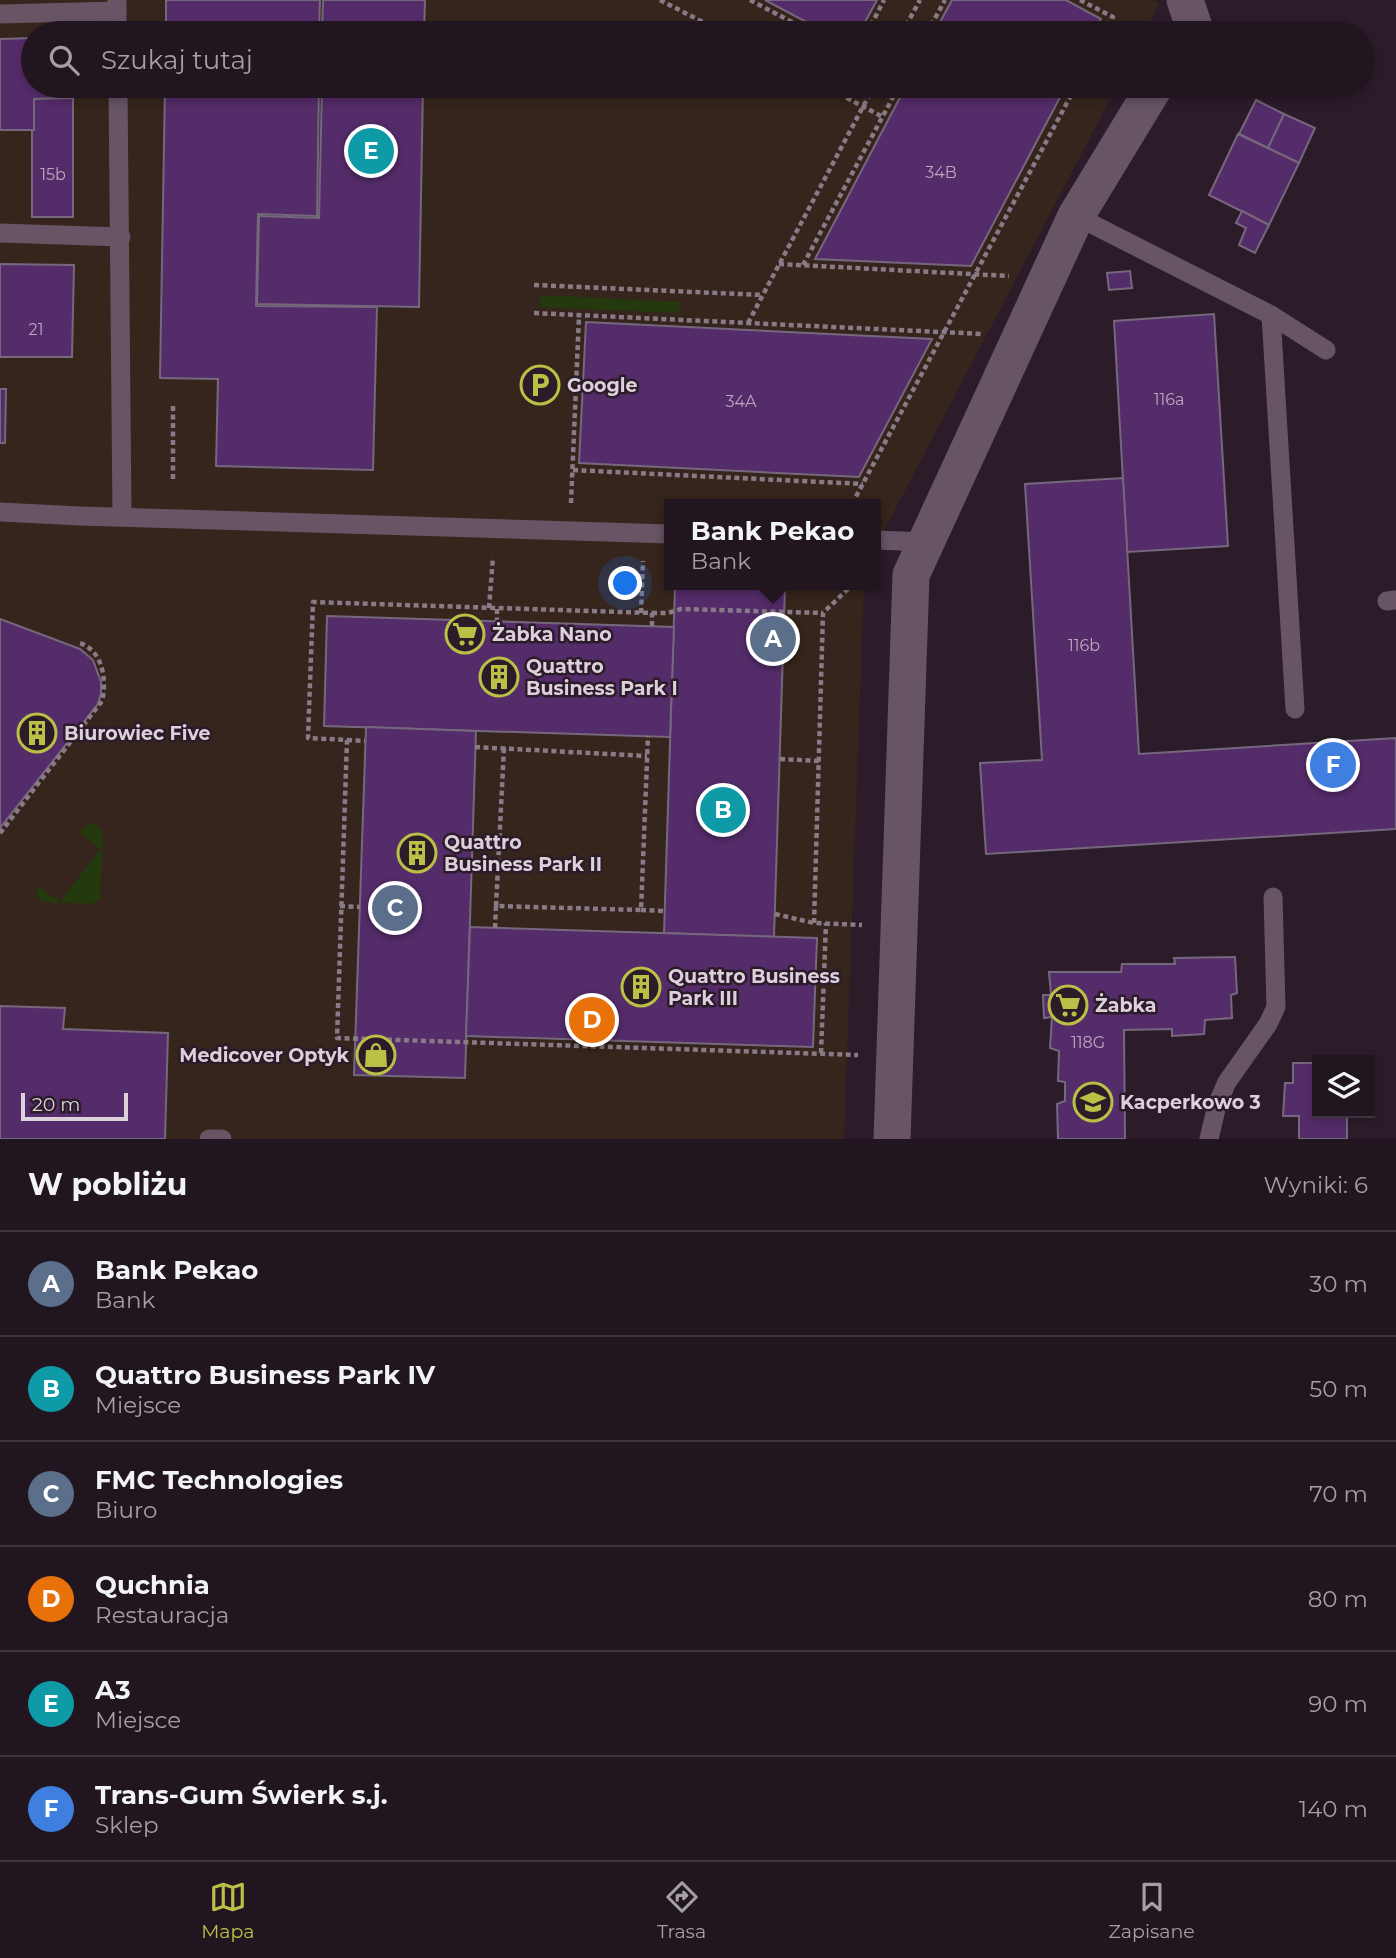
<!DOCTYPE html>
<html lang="pl">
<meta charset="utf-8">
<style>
:root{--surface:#211520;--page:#291e29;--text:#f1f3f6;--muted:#a29fa5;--line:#3e343e;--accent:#bac045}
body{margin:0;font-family:Montserrat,sans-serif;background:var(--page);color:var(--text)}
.controls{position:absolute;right:21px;bottom:21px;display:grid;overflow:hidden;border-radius:0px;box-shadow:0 4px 10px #0003}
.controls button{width:63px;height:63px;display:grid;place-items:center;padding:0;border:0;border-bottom:2px solid var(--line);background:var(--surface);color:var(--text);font:35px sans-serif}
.scale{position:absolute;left:21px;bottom:18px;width:107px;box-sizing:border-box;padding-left:7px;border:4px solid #dcd1db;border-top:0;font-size:19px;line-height:24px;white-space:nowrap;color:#dcd1db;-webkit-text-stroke:5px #2c1c2a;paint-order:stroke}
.you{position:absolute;left:626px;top:584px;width:24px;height:24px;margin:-18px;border:5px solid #fff;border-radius:50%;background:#1a73e8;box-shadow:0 0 0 10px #1a73e833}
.badge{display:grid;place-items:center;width:46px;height:46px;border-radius:50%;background:var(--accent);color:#fff;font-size:23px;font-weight:700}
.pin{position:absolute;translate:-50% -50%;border:4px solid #fff;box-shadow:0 2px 7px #0006}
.popup{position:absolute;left:664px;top:499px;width:217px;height:91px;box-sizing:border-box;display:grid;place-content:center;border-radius:0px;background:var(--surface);filter:drop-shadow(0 2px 5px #0005);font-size:23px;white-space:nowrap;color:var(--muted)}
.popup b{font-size:26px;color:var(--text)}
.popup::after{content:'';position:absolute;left:50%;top:100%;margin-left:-14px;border:14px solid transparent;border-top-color:var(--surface)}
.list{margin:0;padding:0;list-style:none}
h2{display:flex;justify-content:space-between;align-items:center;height:91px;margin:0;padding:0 28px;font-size:30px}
h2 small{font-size:23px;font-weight:400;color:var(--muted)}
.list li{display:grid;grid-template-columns:46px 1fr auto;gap:21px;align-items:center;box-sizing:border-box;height:105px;padding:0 28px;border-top:2px solid var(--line)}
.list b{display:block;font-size:26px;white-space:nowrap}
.list p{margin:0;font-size:23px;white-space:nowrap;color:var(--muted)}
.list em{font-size:23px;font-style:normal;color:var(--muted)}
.icon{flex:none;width:38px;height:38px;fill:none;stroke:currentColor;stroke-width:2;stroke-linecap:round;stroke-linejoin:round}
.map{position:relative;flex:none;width:1396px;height:1139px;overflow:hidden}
.search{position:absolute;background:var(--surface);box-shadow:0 4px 10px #0003;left:21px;right:21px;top:21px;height:77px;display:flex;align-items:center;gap:18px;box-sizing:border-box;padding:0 24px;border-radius:38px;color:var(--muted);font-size:26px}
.sheet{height:721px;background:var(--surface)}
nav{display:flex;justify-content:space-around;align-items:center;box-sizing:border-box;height:98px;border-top:2px solid var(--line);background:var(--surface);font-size:19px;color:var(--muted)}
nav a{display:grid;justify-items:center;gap:4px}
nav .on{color:var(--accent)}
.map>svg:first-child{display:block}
</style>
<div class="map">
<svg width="1396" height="1139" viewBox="0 0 1396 1139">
<rect width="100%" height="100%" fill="#2c1c2a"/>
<polygon fill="#36251c" points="0,0 1151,0 1159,4 1144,33 33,33 33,86 1117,86 876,546 876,504 670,504 670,585 864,585 844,1139 0,1139"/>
<g fill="#24390d">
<polygon points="541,295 680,302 679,313 540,307"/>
<polygon points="88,824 96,824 103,833 100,898 92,904 43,902 36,896 38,886 60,902 100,849 80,832"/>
</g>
<g fill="#552c6a" stroke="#75687d" stroke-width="2">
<polygon points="166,0 320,0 319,33 166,33"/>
<polygon points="323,0 425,0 424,33 322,33"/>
<polygon points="765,0 877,0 859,33 827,33"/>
<polygon points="952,0 1066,0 1101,19 1094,33 934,33"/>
<polygon points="33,38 33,86 73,86 73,98 34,99 34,130 0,130 0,39"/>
<polygon points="165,86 319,86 317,216 258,214 256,306 377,307 373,470 216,466 218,379 160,378"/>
<polygon points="322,86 423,86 419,307 257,304 259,216 319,218"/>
<polygon points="906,86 1066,86 971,266 815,259"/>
<polygon points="73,98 73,217 32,217 32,130 34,130 34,99"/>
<polygon points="1256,100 1284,114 1268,148 1239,134"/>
<polygon points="1284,114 1315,128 1299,163 1268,148"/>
<polygon points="1238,134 1299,163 1269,225 1209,195"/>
<polygon points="1242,211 1269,225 1255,253 1239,245 1246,228 1236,223"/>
<polygon points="0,264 74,265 72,357 0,357"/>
<polygon points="1130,271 1132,288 1109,290 1107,273"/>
<polygon points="1214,314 1228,546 1127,552 1114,321"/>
<polygon points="586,322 932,339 859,477 579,463"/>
<polygon points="0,389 6,389 5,443 0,443"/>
<polygon points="1123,478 1139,754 1396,738 1396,829 986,854 980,763 1042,760 1025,484"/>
<polygon points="675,585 785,587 774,937 664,933"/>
<polygon points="327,616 674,627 670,737 324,726"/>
<polygon points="0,619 80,649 93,660 101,682 101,693 98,704 0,828"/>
<polygon points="366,727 476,731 465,1078 354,1075"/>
<polygon points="470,927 817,938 813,1047 466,1036"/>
<polygon points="1235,957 1237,993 1231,995 1232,1018 1205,1020 1204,1034 1172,1036 1172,1029 1124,1030 1125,1139 1058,1139 1057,1104 1065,1101 1065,1082 1058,1081 1059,1051 1050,1048 1052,1017 1044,1018 1043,995 1051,995 1049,972 1121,972 1122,964 1175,964 1174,958"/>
<polygon points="0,1006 65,1008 63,1029 168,1033 165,1139 0,1139"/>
<polygon points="1293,1063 1317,1063 1317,1113 1347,1113 1347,1139 1299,1139 1299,1116 1283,1116 1285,1083 1293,1083"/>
</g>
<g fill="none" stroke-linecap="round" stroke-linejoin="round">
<g stroke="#887b87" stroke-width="4.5" stroke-dasharray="5 3.5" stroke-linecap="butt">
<polyline points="660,0 724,33"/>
<polyline points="750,0 813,33"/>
<polyline points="1080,0 1113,17 1104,33"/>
<polyline points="867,33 884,0"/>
<polyline points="902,33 920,0"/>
<polyline points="927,33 945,0"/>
<polyline points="824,86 883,117"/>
<polyline points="779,264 1009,276"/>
<polyline points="803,265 899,86"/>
<polyline points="534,285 763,295"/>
<polyline points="534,313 983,334"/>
<polyline points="748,323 874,86"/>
<polyline points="573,470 863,484"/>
<polyline points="173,479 173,406"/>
<polyline points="571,503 579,316"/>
<polyline points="852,504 1076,86"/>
<polyline points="489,608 493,557"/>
<polyline points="497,609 497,622"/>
<polyline points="641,613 643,561"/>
<polyline points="652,613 668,613 681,609 823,613"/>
<polyline points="652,626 652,613 313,602 308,738 347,740 337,1038 858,1055"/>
<polyline points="347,740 365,741"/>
<polyline points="475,747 647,756"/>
<polyline points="780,759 819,761"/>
<path d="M 0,833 L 102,701 C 107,680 103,651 80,643"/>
<polyline points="340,906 360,907"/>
<polyline points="496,906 504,748"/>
<polyline points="641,910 665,911"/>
<polyline points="775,914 814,923 862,925"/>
<polyline points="814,923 823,613 852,585"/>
<polyline points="495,928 496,906 641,910 648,736"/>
<polyline points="821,1053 826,923"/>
</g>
<g stroke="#675565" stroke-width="19">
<polyline points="117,0 117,33"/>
<polyline points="0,14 117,11"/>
<polyline points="118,86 122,517"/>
<polyline points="1076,216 1271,315 1326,350"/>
<polyline points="0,233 121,237"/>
<polyline points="1271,315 1295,709"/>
<polyline points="0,512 80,516 670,534"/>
<polyline points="876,540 926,542"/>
<polyline points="1387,601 1396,600"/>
<polyline points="209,1139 222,1139"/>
<polyline points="1209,1139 1217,1105 1227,1082 1268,1024 1276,1007 1273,897"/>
</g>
<g stroke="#675565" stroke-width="37">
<polyline points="1185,0 1193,24 1187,33"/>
<polyline points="892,1139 911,575 1076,216 1155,86"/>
</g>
</g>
<defs>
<symbol id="parking-ring" viewBox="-11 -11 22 22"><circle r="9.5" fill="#2c1c2a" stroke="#bac045" stroke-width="1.5"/><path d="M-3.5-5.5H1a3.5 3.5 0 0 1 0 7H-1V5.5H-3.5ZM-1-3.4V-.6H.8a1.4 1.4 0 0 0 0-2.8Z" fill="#bac045"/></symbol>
<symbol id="supermarket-ring" viewBox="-11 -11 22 22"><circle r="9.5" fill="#2c1c2a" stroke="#bac045" stroke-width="1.5"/><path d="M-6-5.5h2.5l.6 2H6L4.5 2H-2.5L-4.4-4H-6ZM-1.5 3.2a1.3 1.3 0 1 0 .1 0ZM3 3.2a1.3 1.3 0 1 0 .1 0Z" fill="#bac045"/></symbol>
<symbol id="building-ring" viewBox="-11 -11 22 22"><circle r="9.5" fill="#2c1c2a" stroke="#bac045" stroke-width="1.5"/><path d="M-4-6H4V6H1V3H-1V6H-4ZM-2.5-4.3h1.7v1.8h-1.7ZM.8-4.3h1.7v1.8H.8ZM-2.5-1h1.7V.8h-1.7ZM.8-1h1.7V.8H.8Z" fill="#bac045"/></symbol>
<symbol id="shop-ring" viewBox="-11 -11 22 22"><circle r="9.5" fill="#2c1c2a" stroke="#bac045" stroke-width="1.5"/><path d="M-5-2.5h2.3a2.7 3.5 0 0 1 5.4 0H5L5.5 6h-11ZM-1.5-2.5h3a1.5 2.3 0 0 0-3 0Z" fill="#bac045"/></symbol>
<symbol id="school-ring" viewBox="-11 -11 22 22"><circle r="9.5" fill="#2c1c2a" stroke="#bac045" stroke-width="1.5"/><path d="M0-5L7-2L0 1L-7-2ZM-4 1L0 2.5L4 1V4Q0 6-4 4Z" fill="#bac045"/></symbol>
</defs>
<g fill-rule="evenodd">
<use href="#parking-ring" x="518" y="363" width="44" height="44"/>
<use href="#supermarket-ring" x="443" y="612" width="44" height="44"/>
<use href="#building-ring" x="477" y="655" width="44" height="44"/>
<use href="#building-ring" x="15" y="711" width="44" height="44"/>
<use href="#building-ring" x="395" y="831" width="44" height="44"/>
<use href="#building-ring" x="619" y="965" width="44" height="44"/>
<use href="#supermarket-ring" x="1046" y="983" width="44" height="44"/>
<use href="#shop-ring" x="354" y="1033" width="44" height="44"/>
<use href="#school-ring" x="1071" y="1080" width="44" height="44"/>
</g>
<g text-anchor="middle" stroke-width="5" stroke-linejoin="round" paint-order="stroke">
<g font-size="16" fill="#baa8bf">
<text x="941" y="178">34B</text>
<text x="53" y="180">15b</text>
<text x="36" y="335">21</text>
<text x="1169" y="405">116a</text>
<text x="741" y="407">34A</text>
<text x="1084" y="651">116b</text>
<text x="1088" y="1048">118G</text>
</g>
<g font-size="19" font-weight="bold" fill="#dcd1db" stroke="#2c1c2a" text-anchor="start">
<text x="567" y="392">Google</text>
<text x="492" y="641">Żabka Nano</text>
<text x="526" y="673">Quattro<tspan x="526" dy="22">Business Park I</tspan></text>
<text x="64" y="740">Biurowiec Five</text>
<text x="444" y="849">Quattro<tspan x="444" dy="22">Business Park II</tspan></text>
<text x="668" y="983">Quattro Business<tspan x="668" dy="22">Park III</tspan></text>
<text x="1095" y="1012">Żabka</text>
<text x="349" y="1062" text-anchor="end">Medicover Optyk</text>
<text x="1120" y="1109">Kacperkowo 3</text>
</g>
</g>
</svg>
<div class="controls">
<button><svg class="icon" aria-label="layers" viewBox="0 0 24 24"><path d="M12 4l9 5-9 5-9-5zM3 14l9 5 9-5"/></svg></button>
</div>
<div class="scale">20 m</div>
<div class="you"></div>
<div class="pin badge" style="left:773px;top:639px;background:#5c6f8a">A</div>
<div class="popup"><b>Bank Pekao</b>Bank</div>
<div class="pin badge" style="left:723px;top:810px;background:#0f9aa8">B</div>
<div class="pin badge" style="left:395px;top:908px;background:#5c6f8a">C</div>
<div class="pin badge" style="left:592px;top:1020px;background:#e8710a">D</div>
<div class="pin badge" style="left:371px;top:151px;background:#0f9aa8">E</div>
<div class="pin badge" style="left:1333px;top:765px;background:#3f7fe0">F</div>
<div class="search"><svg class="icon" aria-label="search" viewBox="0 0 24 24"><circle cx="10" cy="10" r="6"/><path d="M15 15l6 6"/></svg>Szukaj tutaj</div>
</div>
<section class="sheet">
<h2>W pobliżu<small>Wyniki: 6</small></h2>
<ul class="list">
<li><span class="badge" style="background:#5c6f8a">A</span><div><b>Bank Pekao</b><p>Bank</p></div><em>30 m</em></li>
<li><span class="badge" style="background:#0f9aa8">B</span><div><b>Quattro Business Park IV</b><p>Miejsce</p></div><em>50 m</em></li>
<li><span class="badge" style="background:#5c6f8a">C</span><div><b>FMC Technologies</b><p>Biuro</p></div><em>70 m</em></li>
<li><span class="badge" style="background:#e8710a">D</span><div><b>Quchnia</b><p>Restauracja</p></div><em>80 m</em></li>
<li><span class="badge" style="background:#0f9aa8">E</span><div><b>A3</b><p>Miejsce</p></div><em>90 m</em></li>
<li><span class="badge" style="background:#3f7fe0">F</span><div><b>Trans-Gum Świerk s.j.</b><p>Sklep</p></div><em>140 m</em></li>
</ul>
</section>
<nav>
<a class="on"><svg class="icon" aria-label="map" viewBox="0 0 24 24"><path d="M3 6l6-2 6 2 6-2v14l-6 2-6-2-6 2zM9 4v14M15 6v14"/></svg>Mapa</a>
<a><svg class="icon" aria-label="directions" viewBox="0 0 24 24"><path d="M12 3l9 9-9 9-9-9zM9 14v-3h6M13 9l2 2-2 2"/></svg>Trasa</a>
<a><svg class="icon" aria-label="saved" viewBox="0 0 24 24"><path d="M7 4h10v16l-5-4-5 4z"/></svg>Zapisane</a>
</nav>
